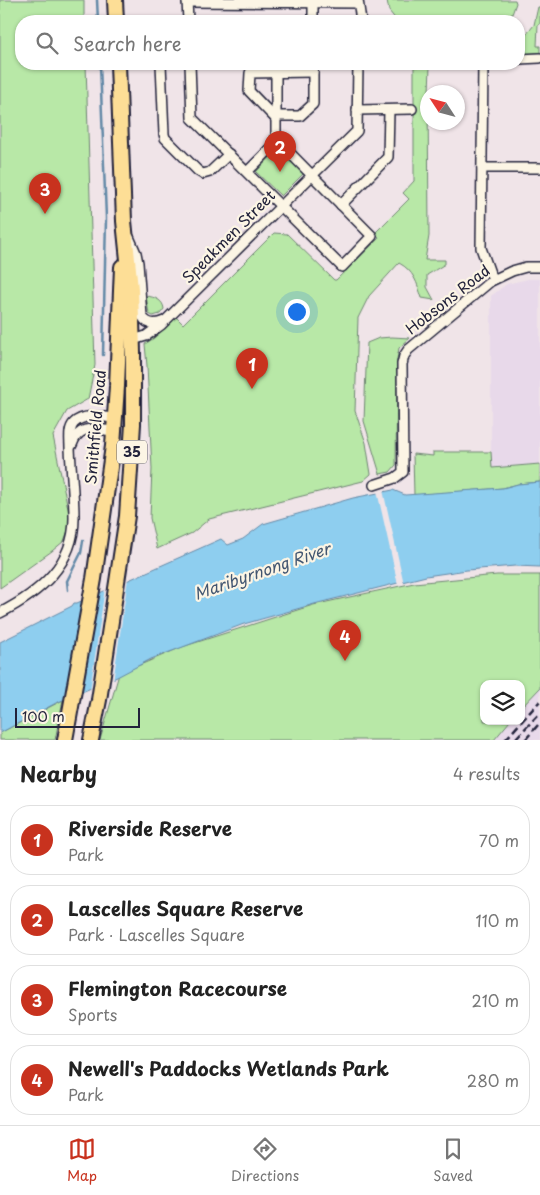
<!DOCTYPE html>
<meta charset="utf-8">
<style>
:root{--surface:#fff;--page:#f6f6f6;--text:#222;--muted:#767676;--line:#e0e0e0;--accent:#c8321e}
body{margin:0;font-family:"Playpen Sans",sans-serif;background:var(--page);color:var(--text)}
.controls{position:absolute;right:15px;bottom:15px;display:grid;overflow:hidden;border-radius:10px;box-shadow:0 1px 4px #0004}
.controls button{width:45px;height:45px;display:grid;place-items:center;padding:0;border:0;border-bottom:1px solid var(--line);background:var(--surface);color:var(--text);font:25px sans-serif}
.compass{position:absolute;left:420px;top:85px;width:45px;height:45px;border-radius:50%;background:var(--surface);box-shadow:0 1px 4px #0004;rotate:306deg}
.scale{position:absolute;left:15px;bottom:12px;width:125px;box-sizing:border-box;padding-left:5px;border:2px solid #22223b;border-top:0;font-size:14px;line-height:18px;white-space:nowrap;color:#22223b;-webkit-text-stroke:4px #fcf5e5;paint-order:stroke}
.you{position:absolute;left:296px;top:311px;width:18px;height:18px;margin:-12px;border:4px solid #fff;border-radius:50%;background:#1a73e8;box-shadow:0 0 0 8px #1a73e833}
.badge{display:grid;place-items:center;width:32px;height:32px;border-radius:50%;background:var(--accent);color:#fff;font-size:16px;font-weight:700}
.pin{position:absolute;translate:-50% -41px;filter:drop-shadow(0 1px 2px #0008)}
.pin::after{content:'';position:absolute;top:26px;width:18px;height:15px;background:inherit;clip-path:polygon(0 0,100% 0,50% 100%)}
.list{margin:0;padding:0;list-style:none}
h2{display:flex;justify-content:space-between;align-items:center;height:65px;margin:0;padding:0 20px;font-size:21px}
h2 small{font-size:16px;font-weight:400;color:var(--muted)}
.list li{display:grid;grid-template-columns:32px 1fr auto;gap:15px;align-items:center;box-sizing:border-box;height:70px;margin:0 10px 10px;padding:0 10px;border:1px solid var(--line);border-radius:20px}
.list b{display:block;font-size:19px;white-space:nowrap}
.list p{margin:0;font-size:16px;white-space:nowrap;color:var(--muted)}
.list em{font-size:16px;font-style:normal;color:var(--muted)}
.icon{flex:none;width:28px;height:28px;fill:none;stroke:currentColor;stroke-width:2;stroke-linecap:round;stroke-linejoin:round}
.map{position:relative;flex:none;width:540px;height:740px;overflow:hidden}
.search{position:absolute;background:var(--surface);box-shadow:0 1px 4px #0004;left:15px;right:15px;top:15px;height:55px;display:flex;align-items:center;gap:12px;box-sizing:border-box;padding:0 18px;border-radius:20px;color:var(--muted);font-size:19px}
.sheet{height:385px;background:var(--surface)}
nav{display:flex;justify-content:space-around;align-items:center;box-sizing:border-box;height:70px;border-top:1px solid var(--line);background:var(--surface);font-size:14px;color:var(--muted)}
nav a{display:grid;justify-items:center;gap:2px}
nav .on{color:var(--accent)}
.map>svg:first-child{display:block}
</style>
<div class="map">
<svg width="540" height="740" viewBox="0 0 540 740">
<rect width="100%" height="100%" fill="#f0e4e8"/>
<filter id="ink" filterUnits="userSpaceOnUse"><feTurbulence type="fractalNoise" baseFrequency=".02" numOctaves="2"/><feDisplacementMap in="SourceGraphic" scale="10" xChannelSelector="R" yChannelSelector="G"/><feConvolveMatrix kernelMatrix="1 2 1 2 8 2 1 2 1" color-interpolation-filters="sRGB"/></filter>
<g filter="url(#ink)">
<g fill="#e8d9ea">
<polygon points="528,279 540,279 540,464 491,468 491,296 507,284"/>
<polygon points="540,678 540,740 478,740 493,721 521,721 521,695"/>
</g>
<g fill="#b8e8a7" stroke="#6d8571">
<polygon points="0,0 84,0 84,21 21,21 21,64 86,64 95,365 88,399 67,411 53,436 71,523 64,541 52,551 0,588"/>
<polygon points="387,0 515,0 516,3 511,17 507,21 397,21 389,11"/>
<polygon points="538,7 540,7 540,24 538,25 537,46 540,46 540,53 519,54 519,38 521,41 534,25"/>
<path d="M 430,66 L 429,92 L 428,92 L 429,236 L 425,260 L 445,260 L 445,264 L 427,275 L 427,287 L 434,300 L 422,298 C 417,283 414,271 399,263 L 369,296 L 358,318 L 355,411 L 366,443 L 371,474 L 363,481 L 209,519 L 192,533 L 157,549 L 150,518 L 152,469 L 147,366 L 145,344 L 154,338 L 176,317 L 183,324 L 274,233 L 287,234 L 334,280 L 336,280 L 379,238 L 375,233 L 409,199 L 403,193 L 414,181 L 414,67 Z"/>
<polygon points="279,148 304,173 281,196 256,172"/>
<path d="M 146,296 C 155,297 163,300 164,309 L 160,314 L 153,316 L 149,314 Z"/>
<polygon points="392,337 410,338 399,348 397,359 396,465 390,472 380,474 364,421 367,343 379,338"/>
<polygon points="433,452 491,452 492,468 540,464 540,482 518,484 503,488 414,495 413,454 433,456"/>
<polygon points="497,575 540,575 540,688 521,708 521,684 484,684 484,721 510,721 494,740 100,740 119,674 182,647 313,605 414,583"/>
<polygon points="63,700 55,740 0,740 0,733"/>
</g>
<polygon fill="#8eceef" stroke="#6389a7" points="540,482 540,567 515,566 467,570 426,576 318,603 244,624 151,659 117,677 56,703 0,733 0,642 72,606 74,603 77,603 221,539 228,545 243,539 263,524 353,498 393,490 405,495 503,488 518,484"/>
<g fill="#f0e4e8">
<polygon points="383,490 404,584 398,585 377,491"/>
<polygon points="128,578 113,682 90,691 105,588"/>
</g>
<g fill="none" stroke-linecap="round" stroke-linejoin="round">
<g stroke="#6389a7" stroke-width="2.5">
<polyline points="97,0 98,21"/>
<polyline points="100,64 106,218 103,355"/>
<polyline points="68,590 67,581 81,553 83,541"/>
</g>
<defs>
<g id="minor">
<polyline points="187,0 188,21"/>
<polyline points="358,0 361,21"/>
<polyline points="187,2 358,3"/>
<polyline points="313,21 313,0"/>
<polyline points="519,59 540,58"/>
<polyline points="161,64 164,134 165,138 198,171 203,174 210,172 229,154"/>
<polyline points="190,64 192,118 342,267 372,236 282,145 276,143 247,172"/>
<polyline points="483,64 481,248 490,273 494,279"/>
<polyline points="357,110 412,109"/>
<polyline points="276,116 300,116 313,104 313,64"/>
<polyline points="276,119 249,91 250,73 313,72"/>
<polyline points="276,143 276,72"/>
<polyline points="482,168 540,168"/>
<polyline points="341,205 388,157 389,110"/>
<path d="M 129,237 L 136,253 L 138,263 L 142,316 C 147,325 155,325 164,321"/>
<polyline points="133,340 146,336 161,325 357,131 358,64"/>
<path d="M 72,445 C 79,423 96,430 114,431"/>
<polyline points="374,485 395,478 403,472 402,364 404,356 408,350 491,281 512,271 526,267 540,267"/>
<path d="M 0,613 C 39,593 75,564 74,516 C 74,494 71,471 70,448 C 70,440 68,429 74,423 C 84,413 103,417 115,418"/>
</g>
<g id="highway">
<polyline points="115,0 116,21"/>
<polyline points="65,740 94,579 113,446 117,386 122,267"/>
<polyline points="91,740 99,700 127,516 133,424 133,352 131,289 124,221 118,64"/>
</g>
</defs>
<use href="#minor" stroke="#22223b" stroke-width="12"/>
<use href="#highway" stroke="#22223b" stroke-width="18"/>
<use href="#minor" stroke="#fcf5e5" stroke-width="9"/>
<use href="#highway" stroke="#fdde96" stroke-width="14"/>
<g stroke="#22223b" stroke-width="2.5" stroke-dasharray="8 4" stroke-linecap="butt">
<polyline points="516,738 540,713"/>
<polyline points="505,740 540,701"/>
<polyline points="525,740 538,725"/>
</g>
</g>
</g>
<g text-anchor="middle" stroke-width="4.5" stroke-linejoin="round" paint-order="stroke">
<rect fill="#fcf5e5" stroke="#63616e" stroke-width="1" x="117" y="440.5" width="30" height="23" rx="4"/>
<g font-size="14" font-weight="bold" fill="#22223b">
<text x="132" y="457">35</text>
</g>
<g font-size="15" fill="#22223b" stroke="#fcf5e5">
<text transform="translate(229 237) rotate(-45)" y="5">Speakmen Street</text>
<text transform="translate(448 300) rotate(-38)" y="5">Hobsons Road</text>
<text transform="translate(96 427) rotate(-85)" y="5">Smithfield Road</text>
</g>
<g font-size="16" font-style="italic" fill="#425671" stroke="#fcf5e5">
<text transform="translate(262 571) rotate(-19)" y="6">Maribyrnong River</text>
</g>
</g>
</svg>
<div class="controls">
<button><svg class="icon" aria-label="layers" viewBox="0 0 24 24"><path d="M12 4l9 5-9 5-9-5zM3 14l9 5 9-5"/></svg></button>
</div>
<svg class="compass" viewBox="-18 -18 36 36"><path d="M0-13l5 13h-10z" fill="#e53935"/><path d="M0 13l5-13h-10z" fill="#767676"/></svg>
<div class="scale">100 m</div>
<div class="you"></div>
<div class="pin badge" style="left:252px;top:389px">1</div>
<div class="pin badge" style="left:280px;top:172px">2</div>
<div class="pin badge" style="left:45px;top:214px">3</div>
<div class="pin badge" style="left:345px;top:661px">4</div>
<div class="search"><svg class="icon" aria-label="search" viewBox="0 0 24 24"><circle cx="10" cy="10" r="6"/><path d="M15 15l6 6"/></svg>Search here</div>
</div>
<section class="sheet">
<h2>Nearby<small>4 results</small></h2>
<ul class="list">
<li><span class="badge">1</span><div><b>Riverside Reserve</b><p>Park</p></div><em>70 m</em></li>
<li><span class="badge">2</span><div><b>Lascelles Square Reserve</b><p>Park · Lascelles Square</p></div><em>110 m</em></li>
<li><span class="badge">3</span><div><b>Flemington Racecourse</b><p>Sports</p></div><em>210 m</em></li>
<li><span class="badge">4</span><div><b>Newell's Paddocks Wetlands Park</b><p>Park</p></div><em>280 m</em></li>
</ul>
</section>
<nav>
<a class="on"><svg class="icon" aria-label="map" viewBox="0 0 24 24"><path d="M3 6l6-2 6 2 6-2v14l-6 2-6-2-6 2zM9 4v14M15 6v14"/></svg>Map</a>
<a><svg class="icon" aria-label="directions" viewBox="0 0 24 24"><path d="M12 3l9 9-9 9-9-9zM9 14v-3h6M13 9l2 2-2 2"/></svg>Directions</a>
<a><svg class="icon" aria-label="saved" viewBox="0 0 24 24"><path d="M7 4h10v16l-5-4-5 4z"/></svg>Saved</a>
</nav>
